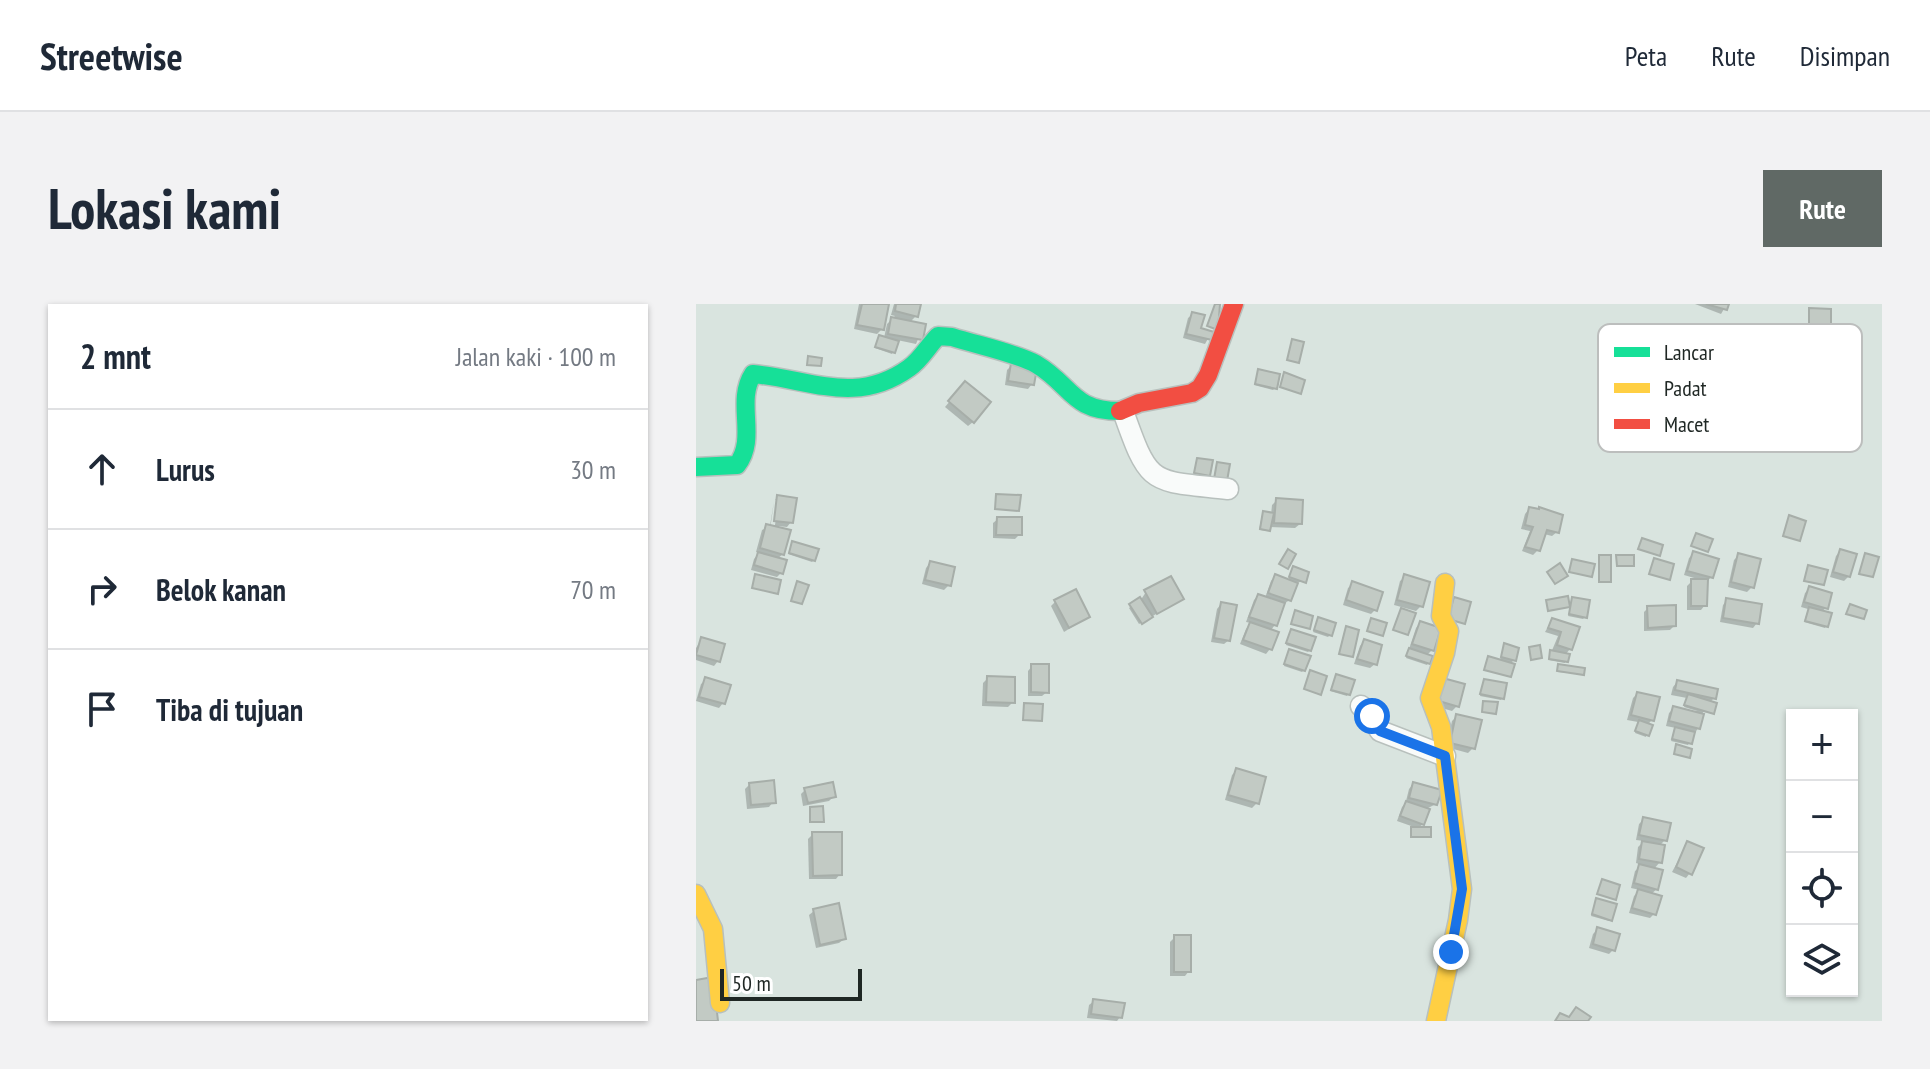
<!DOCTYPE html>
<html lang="id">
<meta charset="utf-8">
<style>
:root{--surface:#fff;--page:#f2f2f3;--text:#1f2937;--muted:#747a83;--line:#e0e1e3;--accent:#606965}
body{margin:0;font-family:"PT Sans Narrow",sans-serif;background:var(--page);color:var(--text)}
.controls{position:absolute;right:24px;bottom:24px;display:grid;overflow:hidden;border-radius:0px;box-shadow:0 2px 6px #0004}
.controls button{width:72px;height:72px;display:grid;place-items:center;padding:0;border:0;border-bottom:2px solid var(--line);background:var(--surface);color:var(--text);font:40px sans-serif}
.scale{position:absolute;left:24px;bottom:20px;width:142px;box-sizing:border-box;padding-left:8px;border:4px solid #1f2724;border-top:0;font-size:22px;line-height:28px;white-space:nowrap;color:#1f2724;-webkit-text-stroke:6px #fff;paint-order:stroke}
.stop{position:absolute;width:24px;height:24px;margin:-18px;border:6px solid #1a73e8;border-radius:50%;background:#fff}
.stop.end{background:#1a73e8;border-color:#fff;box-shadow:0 2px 8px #0008}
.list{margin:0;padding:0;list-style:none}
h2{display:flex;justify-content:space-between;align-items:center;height:104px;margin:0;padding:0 32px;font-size:34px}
h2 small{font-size:26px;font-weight:400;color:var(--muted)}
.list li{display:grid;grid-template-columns:52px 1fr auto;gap:24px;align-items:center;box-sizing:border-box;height:120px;padding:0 32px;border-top:2px solid var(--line)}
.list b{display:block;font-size:30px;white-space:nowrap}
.list em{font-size:26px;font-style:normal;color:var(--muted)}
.icon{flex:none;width:44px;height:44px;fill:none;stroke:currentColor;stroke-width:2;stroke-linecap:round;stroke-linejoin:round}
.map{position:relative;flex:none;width:1186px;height:717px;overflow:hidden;border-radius:0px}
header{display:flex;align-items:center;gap:48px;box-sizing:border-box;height:112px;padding:0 40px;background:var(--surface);border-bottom:2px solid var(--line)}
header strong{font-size:38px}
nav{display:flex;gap:44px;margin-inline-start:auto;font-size:28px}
.intro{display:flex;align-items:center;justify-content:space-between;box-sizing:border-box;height:192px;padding:0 48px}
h1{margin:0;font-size:56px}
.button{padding:20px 36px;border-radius:0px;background:var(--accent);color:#fff;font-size:28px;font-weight:700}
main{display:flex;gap:48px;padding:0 48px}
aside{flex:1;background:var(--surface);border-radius:0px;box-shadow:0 2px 6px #0004}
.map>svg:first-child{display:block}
</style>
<header>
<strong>Streetwise</strong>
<nav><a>Peta</a><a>Rute</a><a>Disimpan</a></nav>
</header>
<div class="intro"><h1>Lokasi kami</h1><a class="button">Rute</a></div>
<main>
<aside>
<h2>2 mnt<small>Jalan kaki · 100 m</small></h2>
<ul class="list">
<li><svg class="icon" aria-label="ahead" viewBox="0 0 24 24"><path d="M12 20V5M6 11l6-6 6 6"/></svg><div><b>Lurus</b></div><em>30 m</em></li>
<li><svg class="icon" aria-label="right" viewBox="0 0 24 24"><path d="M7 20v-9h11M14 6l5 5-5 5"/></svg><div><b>Belok kanan</b></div><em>70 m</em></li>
<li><svg class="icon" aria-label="arrive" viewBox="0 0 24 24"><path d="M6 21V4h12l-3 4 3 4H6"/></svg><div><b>Tiba di tujuan</b></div></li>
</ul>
</aside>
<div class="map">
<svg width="1186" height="717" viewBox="0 0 1186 717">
<rect width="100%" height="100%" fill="#d9e4df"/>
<g fill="#0003">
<polygon points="163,0 191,0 186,25 199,12 195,11 198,0 223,0 220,12 213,19 228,21 220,40 201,36 196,50 179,44 182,35 188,34 191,20 181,30 158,25"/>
<polygon points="999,0 1031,0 1025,10"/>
<polygon points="497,10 503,26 515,29 509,40 487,34 492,14"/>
<polygon points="316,61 336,80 332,85 309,81 311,66"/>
<polygon points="563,68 579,84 577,86 558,81"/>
<polygon points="265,84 277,118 272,122 249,103"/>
<polygon points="82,193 95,218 91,223 82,222 87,250 81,255 85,269 81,273 55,266 58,255 63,249 60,248 66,226 74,222 78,197 74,226 78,227 83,196 79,196"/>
<polygon points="581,196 604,220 599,224 573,223 571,227 563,226 566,211 575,211 576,201"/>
<polygon points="833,205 861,228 856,232 848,230 842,246 837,251 826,247 834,227 825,225 829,210"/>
<polygon points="302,215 324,230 319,235 297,234 297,219"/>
<polygon points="95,241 118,256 116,258 92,250"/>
<polygon points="1144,247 1153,272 1148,277 1134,273 1140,252"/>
<polygon points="998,249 1015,273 1010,279 1009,301 1005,306 991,306 991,282 996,277 1005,276 988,271 993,254"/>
<polygon points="1043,251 1056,283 1051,288 1032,283 1038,256"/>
<polygon points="904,253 913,277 911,279 902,279"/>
<polygon points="234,259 253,281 248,286 226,280 230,264"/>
<polygon points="596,266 611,269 608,278 600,278 594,296 587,300 579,321 574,327 574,345 570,350 544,340 550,325 555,319 550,318 558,296 562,292 569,294 575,277 579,272 592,277"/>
<polygon points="709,273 725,302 720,307 698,301 704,277"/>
<polygon points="657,280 679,306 675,310 647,301 652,284"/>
<polygon points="1114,284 1130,304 1125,308 1130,322 1129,324 1108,318 1112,305 1105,303 1109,289"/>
<polygon points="450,288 486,295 443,320 433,304 446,294"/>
<polygon points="877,295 889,313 887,315 872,312"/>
<polygon points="1031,296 1061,319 1057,324 1024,318 1027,301"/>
<polygon points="359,298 392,313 368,328 355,302"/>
<polygon points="525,300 533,336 528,340 515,338 521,305"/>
<polygon points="952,304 978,322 974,326 948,327 948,308"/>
<polygon points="622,316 634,331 632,333 617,328"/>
<polygon points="856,316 881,324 874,345 869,351 869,359 852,356 862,332 849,328"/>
<polygon points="724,319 736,346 730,352 735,354 731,361 710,354 720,324"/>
<polygon points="594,329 614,346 612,348 590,341"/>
<polygon points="6,335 22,357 18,362 0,356 0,344"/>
<polygon points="668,337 679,360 674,364 658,360 664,342"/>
<polygon points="809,342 818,356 813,361 814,371 789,364 792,355 803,358"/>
<polygon points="592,349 608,366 606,368 588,362"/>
<polygon points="336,362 351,388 346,392 332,392 332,367"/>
<polygon points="863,362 886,370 861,368"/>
<polygon points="640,372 652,390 651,392 634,387"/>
<polygon points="292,374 317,398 312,403 286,402 287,379"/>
<polygon points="10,376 27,399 23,404 0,397 5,380"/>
<polygon points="788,377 806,394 805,396 784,392"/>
<polygon points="981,378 1018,394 1013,399 1016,409 1007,408 1002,424 992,441 975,437 980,424 970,422 973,409 978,404 1000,410 1001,407 988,403 991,394 975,391 977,383"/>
<polygon points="738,379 761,402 756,407 732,400"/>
<polygon points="941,390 956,416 951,421 950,433 939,429 942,418 931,416 937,394"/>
<polygon points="761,412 777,444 772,449 750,443 756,417"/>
<polygon points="540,467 561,499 556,504 529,496 536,471"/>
<polygon points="54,480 77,498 73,503 51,505 49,485"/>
<polygon points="717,480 740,500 732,504 727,520 721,525 733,532 731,534 714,534 714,527 718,523 701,517 706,503 712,497 710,497 713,485"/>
<polygon points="109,486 138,492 133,497 107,502 105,490"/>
<polygon points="948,515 969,536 963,542 964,558 957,566 961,585 955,590 958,610 954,614 933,609 938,592 944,586 935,584 939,567 946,561 940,559 942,543 948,537 940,536 943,520"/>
<polygon points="117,530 144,570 140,575 113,575 112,535"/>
<polygon points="992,539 994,569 990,574 976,568"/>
<polygon points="899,598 914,615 913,617 895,612"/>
<polygon points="118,607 148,635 143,639 120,644 113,611"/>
<polygon points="902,625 917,646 913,650 893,644 897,630"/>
<polygon points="479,633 493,667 489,672 474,672 474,638"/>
<polygon points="398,697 424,713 421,717 391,714 393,701"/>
</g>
<g fill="#c2cac4" stroke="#a7aea9" stroke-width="2">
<polygon points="166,0 193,0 188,26 161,21"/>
<polygon points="200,0 225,0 222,13 199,7"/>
<polygon points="519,0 524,0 522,26 511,22"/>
<polygon points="1010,0 1033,0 1031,6"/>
<polygon points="1113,4 1135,5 1135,20 1113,20"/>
<polygon points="496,8 509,11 505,24 518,28 516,36 490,30"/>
<polygon points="195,13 230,20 227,36 192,30"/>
<polygon points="183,31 203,37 199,49 179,43"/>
<polygon points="596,35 608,38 603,59 591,56"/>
<polygon points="112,52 126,54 125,62 111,61"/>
<polygon points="315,59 341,64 338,81 312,77"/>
<polygon points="562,65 584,70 581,85 559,80"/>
<polygon points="588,68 609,76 605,90 584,83"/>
<polygon points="269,77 295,98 278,119 252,97"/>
<polygon points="501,154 517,156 514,172 498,169"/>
<polygon points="521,158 534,160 531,177 518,175"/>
<polygon points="300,190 325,191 323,207 299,205"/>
<polygon points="81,191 101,194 97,219 78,217"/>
<polygon points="580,194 607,196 606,220 578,219"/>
<polygon points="833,203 843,205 843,203 867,211 863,229 851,226 844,247 829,243 837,223 829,221"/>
<polygon points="567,207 578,209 574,227 564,225"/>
<polygon points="1093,211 1110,217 1104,237 1087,232"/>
<polygon points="301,213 326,213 326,231 300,231"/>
<polygon points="70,220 95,226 88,251 64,244"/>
<polygon points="1000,229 1017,235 1012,248 995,242"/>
<polygon points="946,234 967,241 964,252 942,245"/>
<polygon points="96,237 123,245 119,257 93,249"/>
<polygon points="592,245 600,250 592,265 583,260"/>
<polygon points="1144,245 1161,250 1154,273 1137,268"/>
<polygon points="997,247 1023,255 1017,274 991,267"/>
<polygon points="62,248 91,256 87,270 58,261"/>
<polygon points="1042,249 1065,255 1058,284 1035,278"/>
<polygon points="1169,249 1183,253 1177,273 1163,270"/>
<rect x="903" y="251" width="12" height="27"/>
<polygon points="920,251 938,251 938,262 921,262"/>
<polygon points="958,254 978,260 974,276 953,270"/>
<polygon points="876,255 899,260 896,273 873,268"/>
<polygon points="234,257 259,263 255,282 229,276"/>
<polygon points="864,259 872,272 859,280 851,268"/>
<polygon points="1112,261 1132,266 1128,281 1108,277"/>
<polygon points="597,262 613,268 610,279 593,273"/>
<polygon points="59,270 85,276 82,290 56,284"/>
<polygon points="579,270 602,279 595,297 572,289"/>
<polygon points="708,270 734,278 727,303 701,296"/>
<polygon points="475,272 488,295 461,310 448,286"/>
<polygon points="995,275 1012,275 1011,302 995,302"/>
<polygon points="101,277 113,281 106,300 95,297"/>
<polygon points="656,277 687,288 681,307 650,296"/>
<polygon points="1113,282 1136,289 1132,305 1108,298"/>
<polygon points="380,285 394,313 373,324 358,296"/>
<polygon points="562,290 589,299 581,322 553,313"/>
<polygon points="872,292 874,303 852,307 850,296"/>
<polygon points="444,293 457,313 446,320 433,300"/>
<polygon points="758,293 775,298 769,320 752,315"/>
<polygon points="876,293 894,296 891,314 873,310"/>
<polygon points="1030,294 1066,300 1063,320 1027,314"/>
<polygon points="525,298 541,301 534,337 518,334"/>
<polygon points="1154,300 1171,306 1168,315 1150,310"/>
<polygon points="980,301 980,322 952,324 951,302"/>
<polygon points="1113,303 1136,309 1132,323 1109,317"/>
<polygon points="705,304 720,309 712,331 697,326"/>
<polygon points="599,306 617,312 614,325 595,320"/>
<polygon points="622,313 640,319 636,332 618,326"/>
<polygon points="675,314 691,319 687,332 671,327"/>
<polygon points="856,314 884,323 876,346 861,341 865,328 852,324"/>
<polygon points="724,317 745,324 738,347 716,340"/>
<polygon points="554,318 583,328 576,346 547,336"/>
<polygon points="650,322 663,326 657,353 643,350"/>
<polygon points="595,325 620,333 615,347 590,339"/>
<polygon points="5,333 29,340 24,358 0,351"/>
<polygon points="668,335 686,341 681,361 661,355"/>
<polygon points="808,339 823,344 820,357 805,353"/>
<polygon points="844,341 846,354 835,356 833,343"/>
<polygon points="713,344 737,352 734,360 710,352"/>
<polygon points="593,345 615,352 609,367 588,360"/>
<polygon points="854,346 874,350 872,358 853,355"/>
<polygon points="792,352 819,360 815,373 788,366"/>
<polygon points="335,360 353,360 353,389 335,388"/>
<polygon points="862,360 889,364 888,371 861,367"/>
<polygon points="614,366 631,372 625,391 608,385"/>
<polygon points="640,370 659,376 654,391 635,386"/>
<polygon points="291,372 319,373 319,399 290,398"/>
<polygon points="9,373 35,381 29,400 3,393"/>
<polygon points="743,373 769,380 763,403 736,395"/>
<polygon points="788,375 811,379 808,395 784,390"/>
<polygon points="981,376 1022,385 1020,395 979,386"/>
<polygon points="941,388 964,393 958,417 935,411"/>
<polygon points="992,390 1021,399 1018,410 988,401"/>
<polygon points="787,397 802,398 800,410 786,408"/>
<polygon points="328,399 347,400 346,417 327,416"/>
<polygon points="977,402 1008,410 1004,425 973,417"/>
<polygon points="760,410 786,416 779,445 754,439"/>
<polygon points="943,416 957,421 953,432 939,427"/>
<polygon points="979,423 999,428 996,440 976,435"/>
<polygon points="980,440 996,445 994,454 978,450"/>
<polygon points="540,464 570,473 563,500 532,491"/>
<polygon points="78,476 80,499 55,501 53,479"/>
<polygon points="137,478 140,493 112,499 108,484"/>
<polygon points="717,478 746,486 741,501 713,494"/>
<polygon points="710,497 734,505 728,521 704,512"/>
<polygon points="127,502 128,518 114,518 114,503"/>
<polygon points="947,513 975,519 971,537 943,531"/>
<rect x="715" y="523" width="20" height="10"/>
<polygon points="116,528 146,528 146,571 117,572"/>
<polygon points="946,537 969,541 966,559 943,555"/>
<polygon points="991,537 1008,544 996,571 980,563"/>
<polygon points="943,560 967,566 962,586 938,579"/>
<polygon points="906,575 924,581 920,596 901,590"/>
<polygon points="942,585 966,592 960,611 936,604"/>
<polygon points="900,594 921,600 916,617 896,610"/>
<polygon points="143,599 150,635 124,641 117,605"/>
<polygon points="901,623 924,630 919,647 897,640"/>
<rect x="478" y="631" width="17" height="37"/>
<polygon points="17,673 22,717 0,717 0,676"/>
<polygon points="397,695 429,699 426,714 395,710"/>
<polygon points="880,703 895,713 892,717 859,717 864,709 873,713"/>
</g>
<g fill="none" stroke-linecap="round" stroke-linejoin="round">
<defs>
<g id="street">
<path d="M 427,107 C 454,184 454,176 532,185"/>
<polyline points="665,402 674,409 684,427 749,452"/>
</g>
<path id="fast" d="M 0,163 L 41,161 C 62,134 39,98 57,70 C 114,75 160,102 213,64 C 225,56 232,42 242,32 L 256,33 C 281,41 317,48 340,60 C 376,81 375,107 424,107"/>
<g id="slow">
<polyline points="0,590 17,625 24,699"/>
<polyline points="740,717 762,616 766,585 745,423 734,394 749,349 753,327 745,312 749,279"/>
</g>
<polyline id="jam" points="424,107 443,99 496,89 504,84 512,71 538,0"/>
</defs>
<use href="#street" stroke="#b8c0bd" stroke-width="23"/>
<use href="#fast" stroke="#b8c0bd" stroke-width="21"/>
<use href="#slow" stroke="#b8c0bd" stroke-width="21"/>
<use href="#jam" stroke="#b8c0bd" stroke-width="21"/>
<use href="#street" stroke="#f9fbfa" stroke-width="20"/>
<use href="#fast" stroke="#16e098" stroke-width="18"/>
<use href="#slow" stroke="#ffcf43" stroke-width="18"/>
<use href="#jam" stroke="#f24e42" stroke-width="18"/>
</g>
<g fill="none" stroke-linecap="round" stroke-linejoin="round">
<polyline stroke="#1a73e8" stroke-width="10" points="676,412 684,427 749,452 766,585 755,648"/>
</g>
<rect x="902" y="20" width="264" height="128" rx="12" fill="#fff" stroke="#bcbebd" stroke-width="2"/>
<rect x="918" y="43" width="36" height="10" fill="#16e098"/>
<rect x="918" y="79" width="36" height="10" fill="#ffcf43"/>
<rect x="918" y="115" width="36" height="10" fill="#f24e42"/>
<g font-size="22" fill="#1f2724">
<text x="968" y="56">Lancar</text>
<text x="968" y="92">Padat</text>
<text x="968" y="128">Macet</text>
</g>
</svg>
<div class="controls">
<button>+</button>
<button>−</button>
<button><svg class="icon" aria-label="locate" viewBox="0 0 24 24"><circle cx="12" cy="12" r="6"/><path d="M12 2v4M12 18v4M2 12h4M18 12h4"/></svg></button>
<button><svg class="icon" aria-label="layers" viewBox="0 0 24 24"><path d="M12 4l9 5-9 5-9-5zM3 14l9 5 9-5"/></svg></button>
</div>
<div class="scale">50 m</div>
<div class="stop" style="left:676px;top:412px"></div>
<div class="stop end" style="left:755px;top:648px"></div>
</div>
</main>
